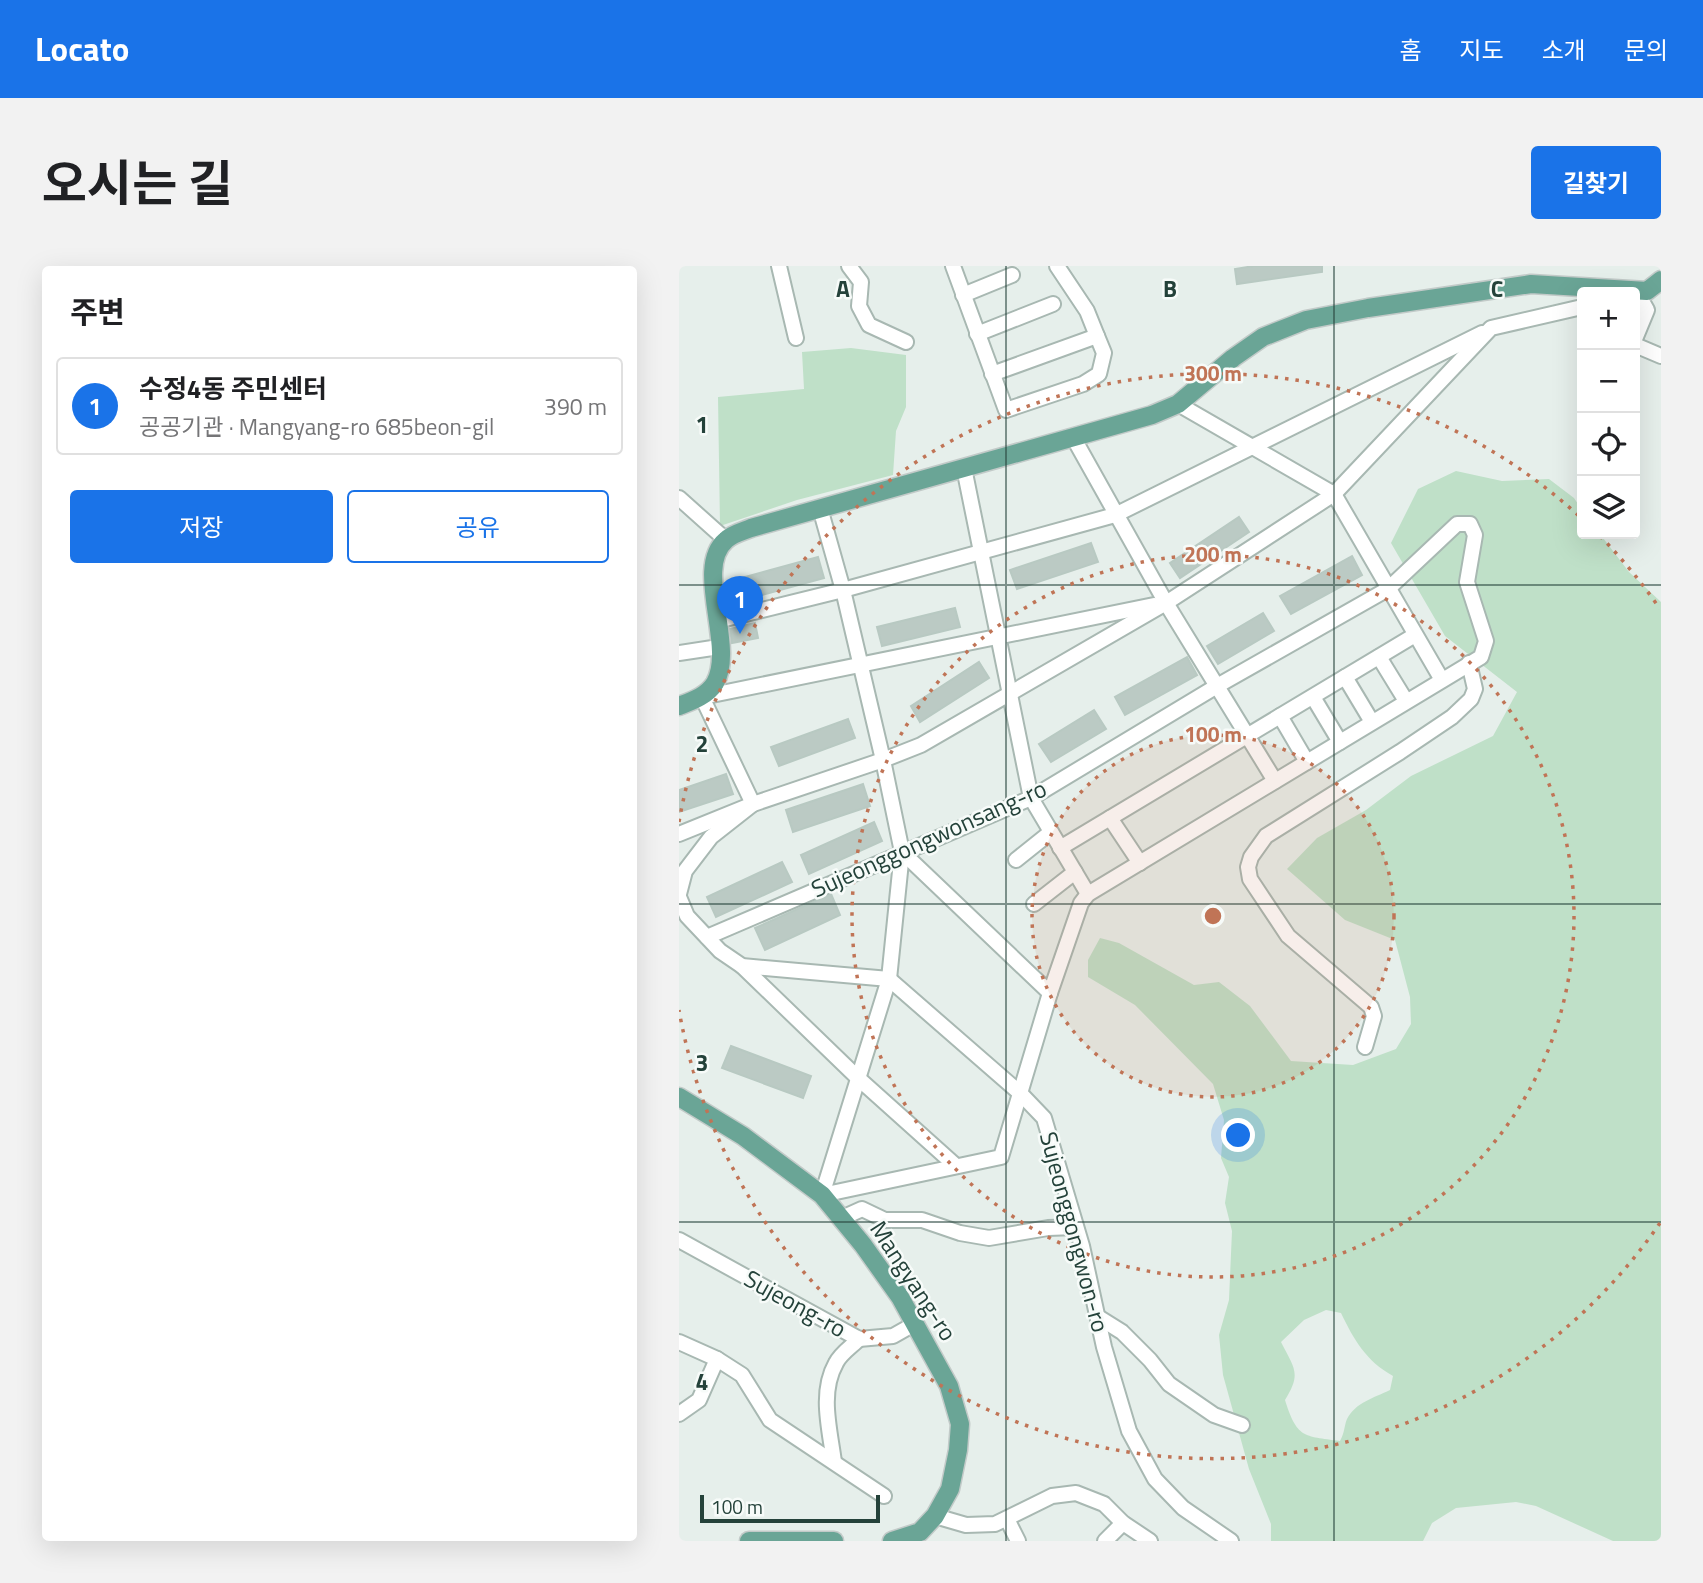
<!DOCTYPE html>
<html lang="ko">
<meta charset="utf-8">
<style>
:root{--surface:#fff;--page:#f2f2f2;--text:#202124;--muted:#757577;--line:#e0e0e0;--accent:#1a73e8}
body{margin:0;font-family:"Titillium Web","Noto Sans KR",sans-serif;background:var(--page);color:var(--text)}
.controls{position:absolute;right:21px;top:21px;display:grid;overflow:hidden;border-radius:7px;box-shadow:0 7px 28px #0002}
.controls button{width:63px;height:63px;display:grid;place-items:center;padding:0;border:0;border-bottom:2px solid var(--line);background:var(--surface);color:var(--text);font:35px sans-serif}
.scale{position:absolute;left:21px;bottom:18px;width:180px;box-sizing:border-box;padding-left:7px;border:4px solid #24423a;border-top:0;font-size:19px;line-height:24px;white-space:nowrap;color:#24423a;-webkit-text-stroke:5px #f7fbf9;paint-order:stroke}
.you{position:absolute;left:560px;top:870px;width:24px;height:24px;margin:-18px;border:5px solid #fff;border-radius:50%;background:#1a73e8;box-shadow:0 0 0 10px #1a73e833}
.badge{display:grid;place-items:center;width:46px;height:46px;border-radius:50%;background:var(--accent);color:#fff;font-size:23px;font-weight:700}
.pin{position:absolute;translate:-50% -58px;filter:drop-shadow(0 2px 4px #0008)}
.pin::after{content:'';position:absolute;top:37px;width:24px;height:21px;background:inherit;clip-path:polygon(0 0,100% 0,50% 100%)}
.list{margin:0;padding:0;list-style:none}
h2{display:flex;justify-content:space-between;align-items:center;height:91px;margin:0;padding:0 28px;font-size:30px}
h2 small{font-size:23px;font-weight:400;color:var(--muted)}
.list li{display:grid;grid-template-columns:46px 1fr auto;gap:21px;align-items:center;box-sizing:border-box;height:98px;margin:0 14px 14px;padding:0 14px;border:2px solid var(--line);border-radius:7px}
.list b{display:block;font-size:26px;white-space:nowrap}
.list p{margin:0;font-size:23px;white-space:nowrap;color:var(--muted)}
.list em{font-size:23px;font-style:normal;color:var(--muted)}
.actions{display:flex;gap:14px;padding:21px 28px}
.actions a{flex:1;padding:16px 0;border:2px solid var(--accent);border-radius:7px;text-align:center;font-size:24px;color:var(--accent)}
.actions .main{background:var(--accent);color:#fff}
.icon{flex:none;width:38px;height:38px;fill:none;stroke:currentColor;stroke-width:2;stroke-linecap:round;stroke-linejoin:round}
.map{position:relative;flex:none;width:982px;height:1275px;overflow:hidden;border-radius:7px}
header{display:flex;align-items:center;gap:42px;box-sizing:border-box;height:98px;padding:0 35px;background:var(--accent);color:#fff}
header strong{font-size:33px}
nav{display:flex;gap:38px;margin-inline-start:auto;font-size:24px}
.intro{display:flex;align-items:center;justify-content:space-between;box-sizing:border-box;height:168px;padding:0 42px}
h1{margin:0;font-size:49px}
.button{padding:18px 32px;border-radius:7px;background:var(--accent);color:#fff;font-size:24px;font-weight:700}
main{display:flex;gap:42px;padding:0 42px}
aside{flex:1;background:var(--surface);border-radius:7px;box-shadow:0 7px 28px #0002}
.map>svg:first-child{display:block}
</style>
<header>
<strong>Locato</strong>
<nav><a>홈</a><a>지도</a><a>소개</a><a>문의</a></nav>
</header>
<div class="intro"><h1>오시는 길</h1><a class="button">길찾기</a></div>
<main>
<aside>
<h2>주변<small></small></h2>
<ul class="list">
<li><span class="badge">1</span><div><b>수정4동 주민센터</b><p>공공기관 · Mangyang-ro 685beon-gil</p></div><em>390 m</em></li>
</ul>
<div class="actions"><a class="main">저장</a><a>공유</a></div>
</aside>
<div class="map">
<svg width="982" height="1275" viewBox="0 0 982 1275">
<rect width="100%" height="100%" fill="#e6efeb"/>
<g fill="#bfe0c8" fill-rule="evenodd">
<polygon points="172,82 227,89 227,141 217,165 214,209 118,234 41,260 39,131 125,123 123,86"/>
<path d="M 777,205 L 823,215 L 870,213 L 895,232 L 903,244 L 903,268 L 921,268 L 950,306 L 982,336 L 982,1275 L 934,1275 L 857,1240 L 837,1236 L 777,1242 L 753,1257 L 744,1275 L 592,1275 L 592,1258 L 570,1203 L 544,1109 L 540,1069 L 550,1034 L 553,965 L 546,937 L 550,911 L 542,892 L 545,854 L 534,818 L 456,739 L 409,711 L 409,694 L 421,672 L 440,677 L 515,719 L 540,716 L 571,740 L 612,795 L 674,799 L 717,783 L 732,758 L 731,731 L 716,674 L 666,654 L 608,603 L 638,572 L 687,544 L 732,510 L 814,470 L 838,426 L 766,370 L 712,277 L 739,223 ZM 647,1044 L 662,1047 C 675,1074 687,1095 714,1110 L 711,1124 C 695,1132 677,1136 668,1153 C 665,1160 666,1166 661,1175 C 624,1170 618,1172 606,1134 C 623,1107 615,1102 602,1076 L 625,1054 Z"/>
</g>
<g fill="#bbcac4" stroke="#b8c9c2" stroke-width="2">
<polygon points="575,0 643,0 643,6 558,18 556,3"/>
<polygon points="560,251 570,266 501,312 491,297"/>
<polygon points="412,277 419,296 338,323 331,304"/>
<polygon points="673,290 683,309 612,348 601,330"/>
<polygon points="139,291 145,312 65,334 59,313"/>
<polygon points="276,342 281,361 203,380 198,361"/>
<polygon points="584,347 595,365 539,398 528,380"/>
<polygon points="76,357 79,372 53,377 51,363"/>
<polygon points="508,391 518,409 446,449 436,431"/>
<polygon points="300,396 310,412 241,456 232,440"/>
<polygon points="415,444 427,463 372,496 360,478"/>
<polygon points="169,453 176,472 100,500 92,481"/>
<polygon points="47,508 54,528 0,546 0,524"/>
<polygon points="184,518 191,540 114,566 107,544"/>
<polygon points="195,556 203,575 130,608 122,589"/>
<polygon points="103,596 113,616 37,651 28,631"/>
<polygon points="152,628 161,649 86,684 76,662"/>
<polygon points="52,780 132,810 124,832 43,802"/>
</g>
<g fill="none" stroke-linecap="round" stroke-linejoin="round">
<defs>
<g id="minor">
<polyline points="100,0 117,72"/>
<polyline points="170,0 182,16 180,40 190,59 227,76"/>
<polyline points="274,0 327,144 404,118 420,108 425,87 418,70 408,45 378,0"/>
<polyline points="284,29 333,9"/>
<polyline points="298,68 374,38"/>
<polyline points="956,73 968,44 959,28"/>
<polyline points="956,79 982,90"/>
<polyline points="313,108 418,70"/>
<polyline points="499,138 655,228 763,414"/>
<polyline points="394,171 487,337 596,515"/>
<polyline points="285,202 352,532 409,628"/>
<polyline points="0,232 47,274"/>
<polyline points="38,355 164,324 436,249 803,67"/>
<polyline points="0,387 40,381"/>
<polyline points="700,391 727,435"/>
<polyline points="666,411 693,456"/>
<polyline points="634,431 661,476"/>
<polyline points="601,450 628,496"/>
<polyline points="431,552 461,597"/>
<polyline points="0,568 74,538 204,494 242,479 487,337 655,228 812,62 903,41"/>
<polyline points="381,582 736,369"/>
<polyline points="223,586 371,727"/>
<polyline points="337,594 372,566"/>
<polyline points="0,628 6,605 32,571 74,538 23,431 475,339"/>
<polyline points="0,631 8,650 41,685 63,700 210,713 342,828 365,852 403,980 425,1081 450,1165 476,1213 504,1242 552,1275"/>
<polyline points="355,638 396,606"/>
<polyline points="28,671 352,532 538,420 709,323 778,258 791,258 796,269 788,316 807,375 802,391 409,628 402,637 371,727 322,891 143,929 210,713 223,586 204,494 164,324 141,242"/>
<polyline points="63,700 180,813 277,900"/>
<polyline points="686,781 695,750 692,741 609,670 571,613 569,601 572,591 587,570 721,486 773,451 792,433 796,423 790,397"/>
<polyline points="163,952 183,943 206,954 243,954 281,967 310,972 369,962 397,961"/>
<polyline points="0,974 180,1073 214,1070 237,1057"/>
<polyline points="419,1051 443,1066 471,1094 490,1118 535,1149 563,1159"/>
<polyline points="0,1076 38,1093 63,1109 91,1154 205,1230"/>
<polyline points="0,1148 20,1134 38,1093"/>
<path d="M 155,1196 C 151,1164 140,1127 157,1097 C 161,1088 173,1080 180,1073"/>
<polyline points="256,1250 287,1259 316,1258 373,1230 397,1227 425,1238 444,1257 471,1275"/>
<polyline points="328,1253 339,1275"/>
<polyline points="426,1275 444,1257"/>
</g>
<g id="major">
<path d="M 0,440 C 13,435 28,430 36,417 C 57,380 14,302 47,274 C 53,268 65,265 72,262 L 473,149 L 499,138 L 554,92 L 584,71 L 627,54 L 689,42 L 852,18 L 968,25 L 982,14"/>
<polyline points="0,831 64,870 143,929 184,979 221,1031 270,1120 281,1158 279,1184 271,1223 256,1250 241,1266 213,1275"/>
<polyline points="70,1275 155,1275"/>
</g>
</defs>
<use href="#minor" stroke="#a8b8b2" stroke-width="18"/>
<use href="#major" stroke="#c2cac8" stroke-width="21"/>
<use href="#minor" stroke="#fff" stroke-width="14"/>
<use href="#major" stroke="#6aa596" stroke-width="18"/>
</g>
<path fill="none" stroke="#24423a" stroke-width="2" stroke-opacity="0.55" d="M 327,0 L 327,1275M 655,0 L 655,1275M 0,319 L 982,319M 0,638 L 982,638M 0,956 L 982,956"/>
<circle cx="534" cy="650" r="181" fill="#c07456" fill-opacity=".12"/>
<g fill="none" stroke="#c07456" stroke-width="3.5" stroke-dasharray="3.5 7">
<circle cx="534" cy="650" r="181"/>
<circle cx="534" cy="650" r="361"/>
<path d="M981 957A542 542 0 0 1 0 744M0 556A542 542 0 0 1 900 250M921 270A542 542 0 0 1 981 343"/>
</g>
<g text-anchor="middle" stroke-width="5" stroke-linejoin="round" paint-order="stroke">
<g font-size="24" fill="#24423a" stroke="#f7fbf9">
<text transform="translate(250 573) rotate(-24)" y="8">Sujeonggongwonsang-ro</text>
<text transform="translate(395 966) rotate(75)" y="8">Sujeonggongwon-ro</text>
<text transform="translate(234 1015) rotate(57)" y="8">Mangyang-ro</text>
<text transform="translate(116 1038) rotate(29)" y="8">Sujeong-ro</text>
</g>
</g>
<g font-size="23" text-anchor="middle" font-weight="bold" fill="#24423a" stroke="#f7fbf9" stroke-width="5" stroke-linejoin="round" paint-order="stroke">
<text x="164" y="31">A</text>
<text x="491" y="31">B</text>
<text x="818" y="31">C</text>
<text x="23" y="167">1</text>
<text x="23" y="486">2</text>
<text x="23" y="805">3</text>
<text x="23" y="1124">4</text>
</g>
<circle cx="534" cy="650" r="10" fill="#c07456" stroke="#f7fbf9" stroke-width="3.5"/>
<g font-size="21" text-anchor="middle" font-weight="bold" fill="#c07456" stroke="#f7fbf9" stroke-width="5" stroke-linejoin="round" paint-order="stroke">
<text x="534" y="115">300 m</text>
<text x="534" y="296">200 m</text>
<text x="534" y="476">100 m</text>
</g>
</svg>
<div class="controls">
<button>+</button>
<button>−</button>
<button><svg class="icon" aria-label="locate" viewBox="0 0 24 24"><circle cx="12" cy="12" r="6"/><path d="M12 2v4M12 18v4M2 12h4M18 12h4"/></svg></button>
<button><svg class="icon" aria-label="layers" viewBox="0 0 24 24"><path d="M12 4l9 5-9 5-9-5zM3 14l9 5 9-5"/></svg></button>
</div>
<div class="scale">100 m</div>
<div class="you"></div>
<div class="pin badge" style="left:61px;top:368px">1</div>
</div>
</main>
